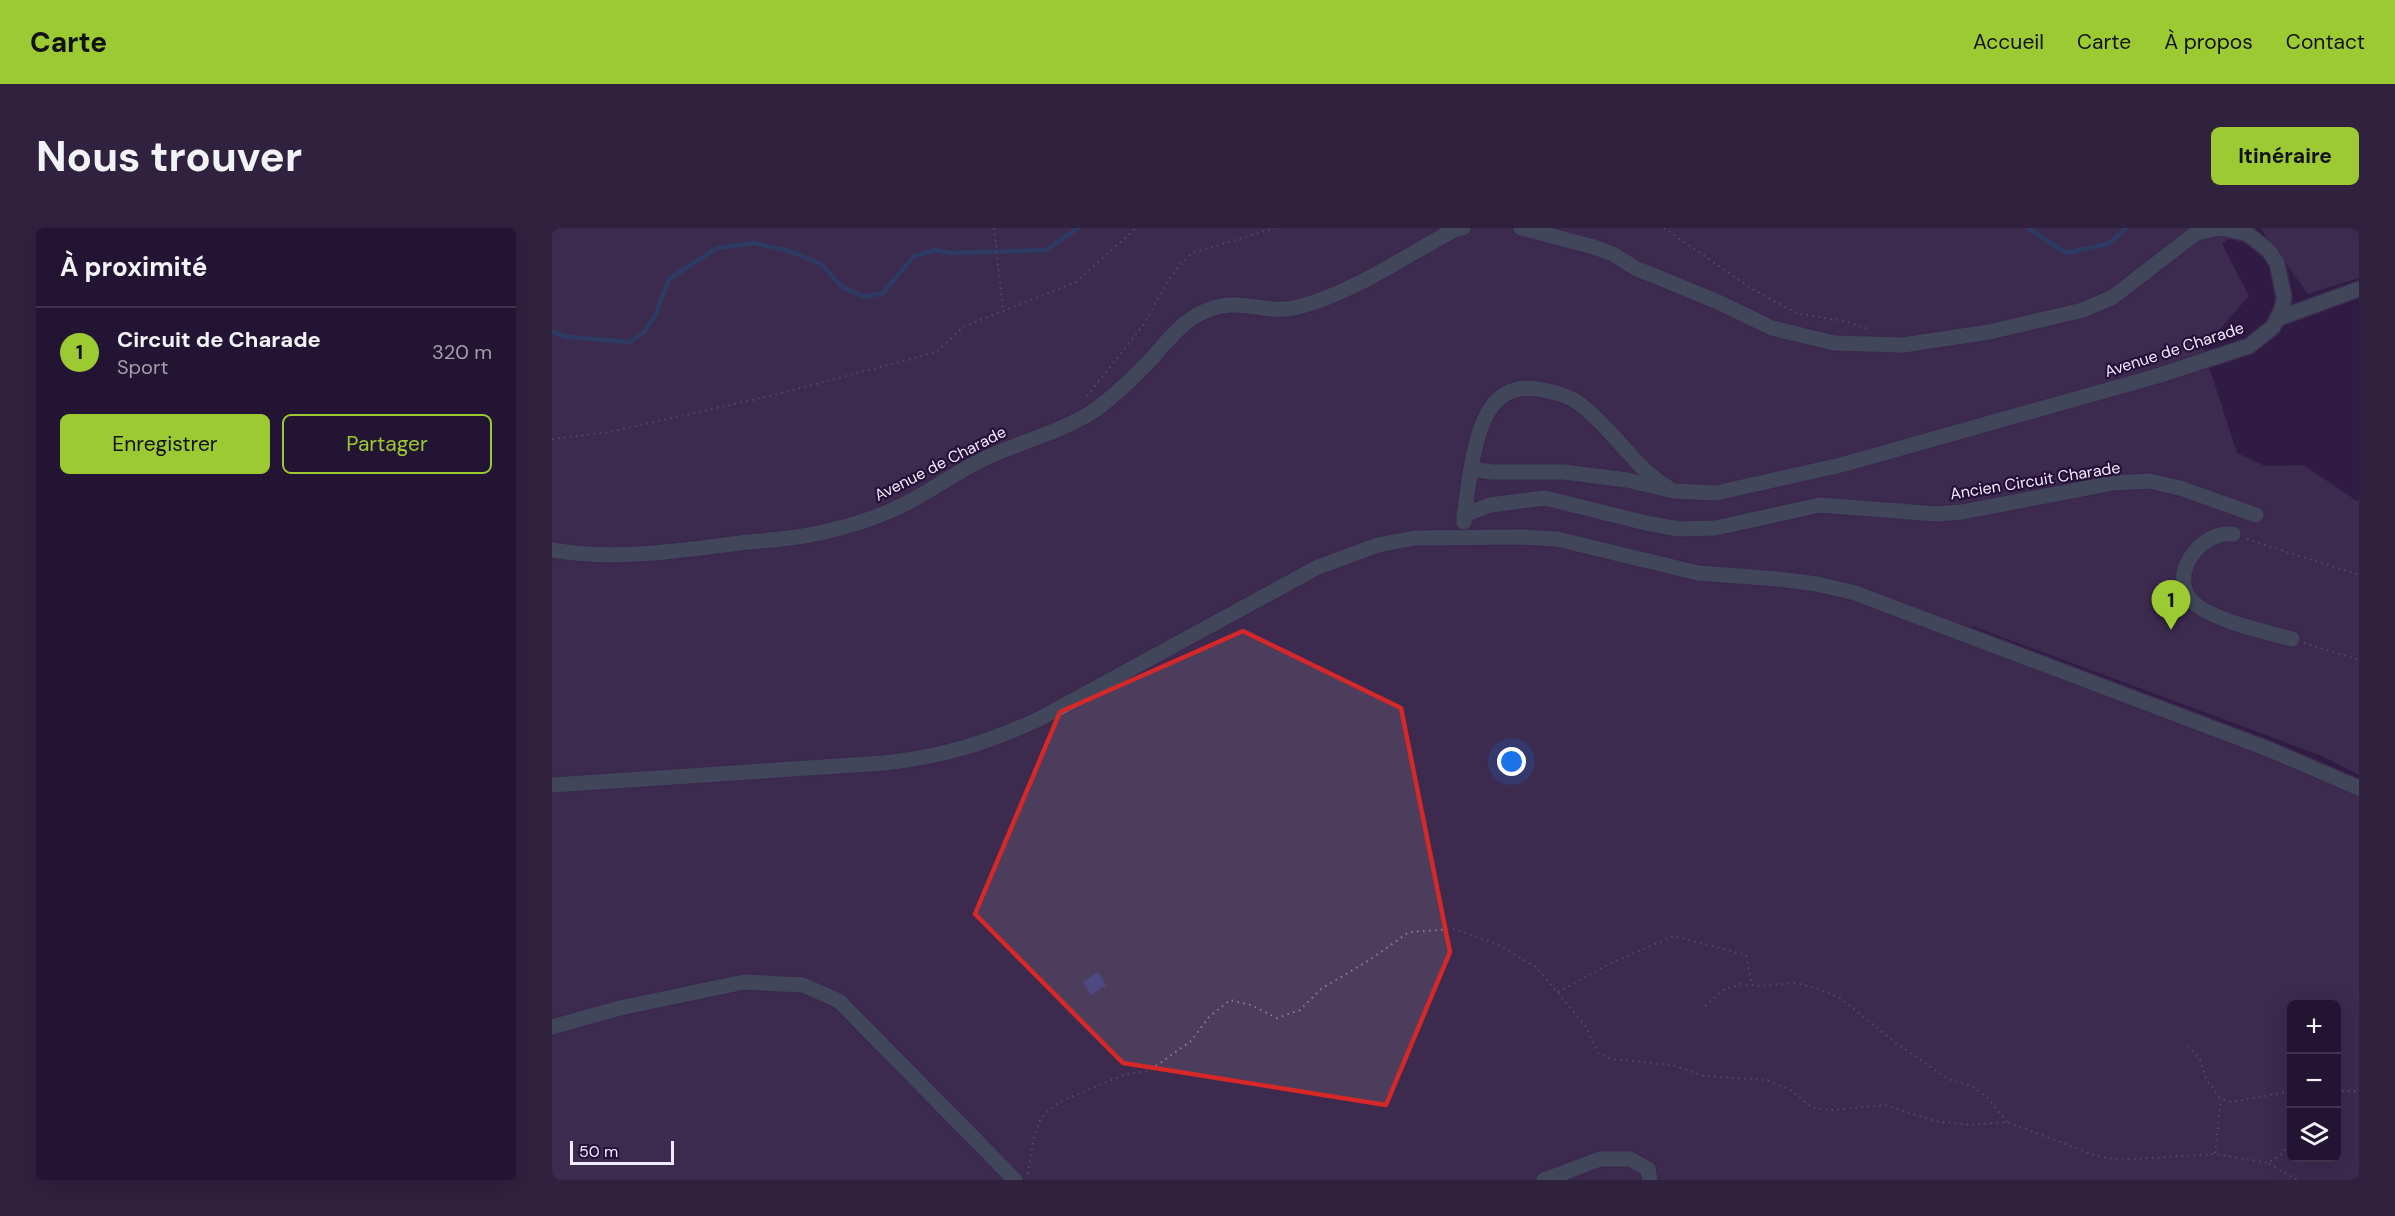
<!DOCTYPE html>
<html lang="fr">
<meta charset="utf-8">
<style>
:root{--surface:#241433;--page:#30213f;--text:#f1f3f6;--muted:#a39eac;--line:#41334e;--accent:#9cca32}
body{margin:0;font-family:"DM Sans",sans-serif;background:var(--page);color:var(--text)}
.controls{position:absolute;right:18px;bottom:18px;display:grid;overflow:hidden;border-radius:9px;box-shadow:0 6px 24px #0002}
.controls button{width:54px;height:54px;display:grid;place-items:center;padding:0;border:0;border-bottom:2px solid var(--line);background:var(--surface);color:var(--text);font:30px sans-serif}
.scale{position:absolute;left:18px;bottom:15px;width:104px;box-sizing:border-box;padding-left:6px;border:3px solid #f2ebfb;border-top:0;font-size:16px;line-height:21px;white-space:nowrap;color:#f2ebfb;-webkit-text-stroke:4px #261039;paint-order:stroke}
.you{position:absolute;left:960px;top:534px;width:21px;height:21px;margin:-15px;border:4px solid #fff;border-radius:50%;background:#1a73e8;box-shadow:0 0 0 9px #1a73e833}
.badge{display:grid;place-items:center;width:39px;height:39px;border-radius:50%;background:var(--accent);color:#111;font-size:20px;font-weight:700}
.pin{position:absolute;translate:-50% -50px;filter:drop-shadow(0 2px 3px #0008)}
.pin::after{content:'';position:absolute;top:32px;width:21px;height:18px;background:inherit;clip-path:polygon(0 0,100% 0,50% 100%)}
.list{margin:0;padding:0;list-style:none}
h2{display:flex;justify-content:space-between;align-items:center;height:78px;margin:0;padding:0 24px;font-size:26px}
h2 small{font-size:20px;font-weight:400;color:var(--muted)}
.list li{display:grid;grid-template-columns:39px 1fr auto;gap:18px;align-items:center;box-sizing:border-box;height:90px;padding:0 24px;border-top:2px solid var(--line)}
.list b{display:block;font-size:22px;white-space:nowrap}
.list p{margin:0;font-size:20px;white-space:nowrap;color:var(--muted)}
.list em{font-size:20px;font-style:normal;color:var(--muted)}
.actions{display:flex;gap:12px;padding:18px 24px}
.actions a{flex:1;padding:14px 0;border:2px solid var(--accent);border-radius:9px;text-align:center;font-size:21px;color:var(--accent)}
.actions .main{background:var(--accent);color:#111}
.icon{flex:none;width:33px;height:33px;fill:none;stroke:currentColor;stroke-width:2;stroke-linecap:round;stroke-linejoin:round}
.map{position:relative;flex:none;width:1807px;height:952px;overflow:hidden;border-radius:9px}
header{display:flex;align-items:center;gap:36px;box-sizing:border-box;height:84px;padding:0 30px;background:var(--accent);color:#111}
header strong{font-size:28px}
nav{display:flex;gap:33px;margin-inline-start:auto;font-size:21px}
.intro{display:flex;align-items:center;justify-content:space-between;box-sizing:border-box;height:144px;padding:0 36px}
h1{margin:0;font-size:42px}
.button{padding:15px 27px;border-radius:9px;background:var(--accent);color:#111;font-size:21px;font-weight:700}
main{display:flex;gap:36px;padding:0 36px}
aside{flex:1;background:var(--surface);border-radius:9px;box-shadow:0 6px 24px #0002}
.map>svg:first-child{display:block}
</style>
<header>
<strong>Carte</strong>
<nav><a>Accueil</a><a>Carte</a><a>À propos</a><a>Contact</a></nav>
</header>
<div class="intro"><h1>Nous trouver</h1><a class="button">Itinéraire</a></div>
<main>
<aside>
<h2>À proximité<small></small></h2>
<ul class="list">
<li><span class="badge">1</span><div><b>Circuit de Charade</b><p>Sport</p></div><em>320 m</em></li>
</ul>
<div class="actions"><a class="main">Enregistrer</a><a>Partager</a></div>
</aside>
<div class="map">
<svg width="1807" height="952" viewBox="0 0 1807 952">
<rect width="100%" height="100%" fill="#301b44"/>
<g fill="#4c3d5d" fill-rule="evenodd">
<path d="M 0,0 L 1690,0 L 1670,16 L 1697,68 L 1651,120 L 1685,225 L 1713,238 L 1751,237 L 1805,273 L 1807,271 L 1807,547 L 1770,528 L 1420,398 L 1418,401 L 1294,363 L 1807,560 L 1807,952 L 0,952 ZM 1740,776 L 1784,776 L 1784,930 L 1740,930 Z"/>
<polygon points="1708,0 1807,0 1807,50 1756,66"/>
</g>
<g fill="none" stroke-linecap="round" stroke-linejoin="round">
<g stroke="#2a5f8a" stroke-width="4.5">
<polyline points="1476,0 1514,25 1556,16 1574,0"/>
<polyline points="0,104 16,109 78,114 92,104 103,88 117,51 165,20 202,15 237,23 269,36 290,59 312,69 331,65 362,28 383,22 399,25 494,22 526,0"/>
</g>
</g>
<polygon fill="#4e4981" points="546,744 554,757 539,767 531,754"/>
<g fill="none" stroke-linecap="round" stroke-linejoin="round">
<defs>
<g id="minor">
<polyline points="1727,90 1807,61"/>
<polyline points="919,241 940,244 1012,244 1075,252 1122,263 1164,265 1289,237 1605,148 1697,118 1721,99 1730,81 1732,69 1725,35 1717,23 1696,6 1670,0 1644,5 1561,69 1531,82 1437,104 1351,117 1282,115 1220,100 1164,73 1083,40 1061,26 1042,19 969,0"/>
<polyline points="912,287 938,277 993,270 1094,295 1127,301 1163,300 1268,277 1385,286 1410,284 1561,255 1597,253 1628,260 1704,287"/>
<path d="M 912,294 C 913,276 916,258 919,240 C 926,200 938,150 991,162 C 1005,165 1018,168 1029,177 C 1061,201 1081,238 1115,259"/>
<path d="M 1681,306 C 1650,302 1615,346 1640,373 C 1658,392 1715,404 1740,411"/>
<path d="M 0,322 C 62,333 126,323 188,315 C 201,313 215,313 228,311 C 262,308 306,297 338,283 C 372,269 401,245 434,230 C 470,213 510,204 543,182 C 564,167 584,147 602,128 C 616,112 630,94 649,85 C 688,66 711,88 746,79 C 801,65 853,28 902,2 L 911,0"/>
<path d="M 0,557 L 332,535 C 389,529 435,515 487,491 L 766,339 L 826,317 L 863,310 L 970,309 L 1005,311 L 1146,345 L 1226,351 L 1265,356 L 1303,365 L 1716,521 L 1807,560"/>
<polyline points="0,799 68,780 192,754 251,757 287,773 463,952"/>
<polyline points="992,952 1048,931 1078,931 1096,941 1098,952"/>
</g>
</defs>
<use href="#minor" stroke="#4b385e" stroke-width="18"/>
<g stroke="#8c7e9b" stroke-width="2" stroke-dasharray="1.5 4.5" stroke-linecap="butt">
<polyline points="442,0 451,82"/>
<polyline points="1112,0 1197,59 1244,85 1292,93 1316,101"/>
<polyline points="535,168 593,95 615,54 628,37 640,25 723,0"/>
<polyline points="0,211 58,204 222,167 385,124 411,99 524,54 584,0"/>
<polyline points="1695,311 1807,347"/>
<polyline points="1752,415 1807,432"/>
<polyline points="1006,764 1059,735 1122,708 1194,727 1200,757"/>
<polyline points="1153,778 1171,762 1189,756 1208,758 1244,755 1267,761 1288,770 1344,815 1396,851 1420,858 1436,870 1455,894"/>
<polyline points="1636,818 1648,832 1655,853 1669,871 1679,874 1740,863"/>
<polyline points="1784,863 1807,863"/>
<polyline points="1663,925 1669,871"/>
<polyline points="1717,936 1746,952"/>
<polyline points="476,946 482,908 489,890 507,874 574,846 597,843 639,813 657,789 678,772 699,777 725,790 748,782 769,761 819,731 857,704 902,701 945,716 984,739 1034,799 1046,825 1060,831 1120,837 1152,848 1213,852 1237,861 1261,880 1280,882 1333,877 1383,893 1418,897 1455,894 1545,928 1567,932 1663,926 1716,935 1730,926 1740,912"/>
</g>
<use href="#minor" stroke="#577a75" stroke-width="15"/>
</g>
<path d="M0 0H1807V952H0ZM 691,403 L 849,480 L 898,724 L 834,877 L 571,835 L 423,686 L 508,484 Z" fill="#301b44" fill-opacity=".55" fill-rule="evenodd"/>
<path fill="none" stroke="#d62828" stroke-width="4.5" stroke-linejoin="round" d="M 691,403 L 849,480 L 898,724 L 834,877 L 571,835 L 423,686 L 508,484 Z"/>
<g text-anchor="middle" stroke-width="4.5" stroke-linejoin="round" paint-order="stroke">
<g font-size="16" fill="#f2ebfb" stroke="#261039">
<text transform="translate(1622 121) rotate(-18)" y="6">Avenue de Charade</text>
<text transform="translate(388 235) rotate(-27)" y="6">Avenue de Charade</text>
<text transform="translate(1483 252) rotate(-9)" y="6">Ancien Circuit Charade</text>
</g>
</g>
</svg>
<div class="controls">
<button>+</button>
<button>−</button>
<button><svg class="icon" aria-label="layers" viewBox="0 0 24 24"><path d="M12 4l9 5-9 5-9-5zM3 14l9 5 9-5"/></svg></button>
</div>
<div class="scale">50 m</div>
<div class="you"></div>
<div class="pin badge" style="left:1619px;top:402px">1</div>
</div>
</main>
